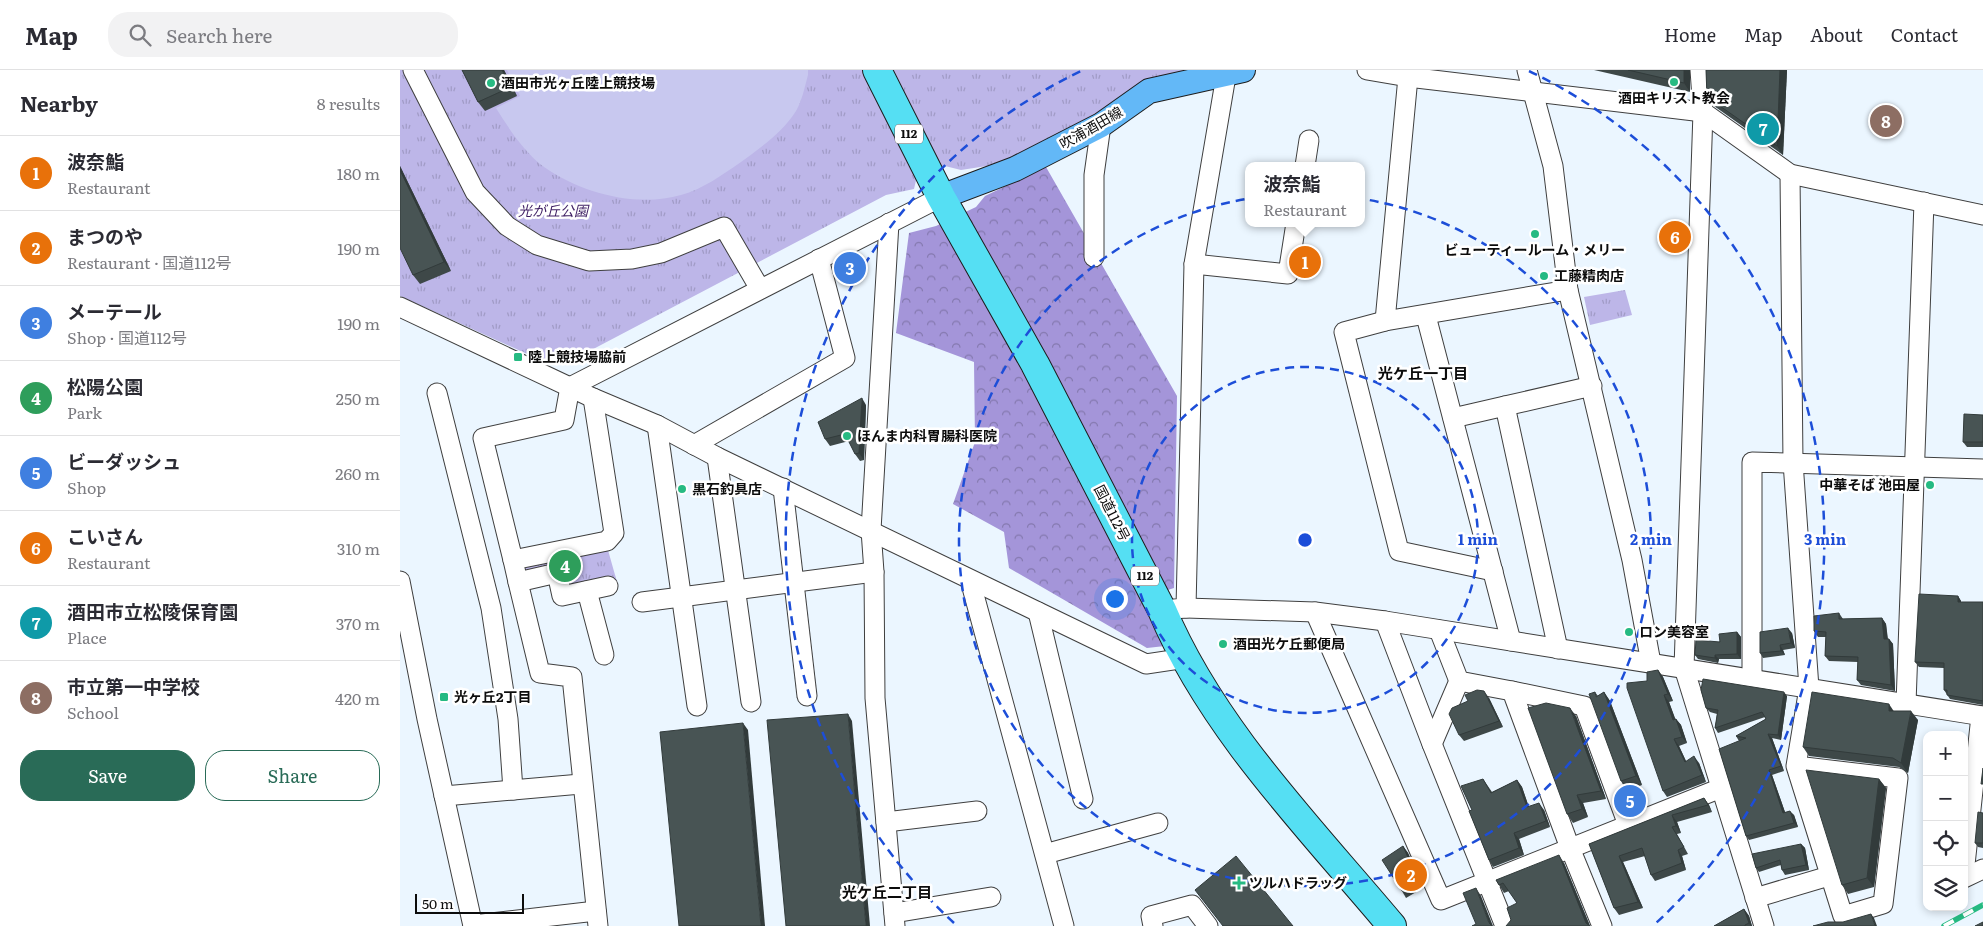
<!DOCTYPE html>
<meta charset="utf-8">
<style>
:root{--surface:#fff;--page:#f2f2f3;--text:#2b2b33;--muted:#7c7c81;--line:#e1e1e2;--accent:#296b57}
body{margin:0;font-family:Literata,"Noto Sans JP",serif;background:var(--page);color:var(--text)}
.controls{position:absolute;right:15px;bottom:15px;display:grid;overflow:hidden;border-radius:10px;box-shadow:0 2px 8px #0003}
.controls button{width:45px;height:45px;display:grid;place-items:center;padding:0;border:0;border-bottom:1px solid var(--line);background:var(--surface);color:var(--text);font:25px sans-serif}
.scale{position:absolute;left:15px;bottom:12px;width:109px;box-sizing:border-box;padding-left:5px;border:2px solid #0c0c0c;border-top:0;font-size:14px;line-height:18px;white-space:nowrap;color:#0c0c0c;-webkit-text-stroke:4px #fff;paint-order:stroke}
.you{position:absolute;left:714px;top:528px;width:18px;height:18px;margin:-12px;border:4px solid #fff;border-radius:50%;background:#1a73e8;box-shadow:0 0 0 8px #1a73e833}
.badge{display:grid;place-items:center;width:32px;height:32px;border-radius:50%;background:var(--accent);color:#fff;font-size:16px;font-weight:700}
.pin{position:absolute;translate:-50% -50%;border:2px solid #fff;box-shadow:0 1px 5px #0006}
.popup{position:absolute;left:845px;top:92px;width:120px;height:65px;box-sizing:border-box;display:grid;place-content:center;border-radius:10px;background:var(--surface);filter:drop-shadow(0 1px 4px #0005);font-size:16px;white-space:nowrap;color:var(--muted)}
.popup b{font-size:19px;color:var(--text)}
.popup::after{content:'';position:absolute;left:50%;top:100%;margin-left:-10px;border:10px solid transparent;border-top-color:var(--surface)}
.list{margin:0;padding:0;list-style:none}
h2{display:flex;justify-content:space-between;align-items:center;height:65px;margin:0;padding:0 20px;font-size:21px}
h2 small{font-size:16px;font-weight:400;color:var(--muted)}
.list li{display:grid;grid-template-columns:32px 1fr auto;gap:15px;align-items:center;box-sizing:border-box;height:75px;padding:0 20px;border-top:1px solid var(--line)}
.list b{display:block;font-size:19px;white-space:nowrap}
.list p{margin:0;font-size:16px;white-space:nowrap;color:var(--muted)}
.list em{font-size:16px;font-style:normal;color:var(--muted)}
.actions{display:flex;gap:10px;padding:15px 20px}
.actions a{flex:1;padding:11px 0;border:1px solid var(--accent);border-radius:20px;text-align:center;font-size:18px;color:var(--accent)}
.actions .main{background:var(--accent);color:#fff}
.icon{flex:none;width:28px;height:28px;fill:none;stroke:currentColor;stroke-width:2;stroke-linecap:round;stroke-linejoin:round}
.map{position:relative;flex:none;width:1583px;height:856px;overflow:hidden}
header{display:flex;align-items:center;gap:30px;box-sizing:border-box;height:70px;padding:0 25px;background:var(--surface);border-bottom:1px solid var(--line)}
header strong{font-size:24px}
nav{display:flex;gap:28px;margin-inline-start:auto;font-size:18px}
.search{width:350px;height:45px;background:var(--page);display:flex;align-items:center;gap:12px;box-sizing:border-box;padding:0 18px;border-radius:20px;color:var(--muted);font-size:19px}
main{display:flex}
aside{flex:1;background:var(--surface)}
.map>svg:first-child{display:block}
</style>
<header>
<strong>Map</strong>
<div class="search"><svg class="icon" aria-label="search" viewBox="0 0 24 24"><circle cx="10" cy="10" r="6"/><path d="M15 15l6 6"/></svg>Search here</div>
<nav><a>Home</a><a>Map</a><a>About</a><a>Contact</a></nav>
</header>
<main>
<aside>
<h2>Nearby<small>8 results</small></h2>
<ul class="list">
<li><span class="badge" style="background:#e8710a">1</span><div><b>波奈鮨</b><p>Restaurant</p></div><em>180 m</em></li>
<li><span class="badge" style="background:#e8710a">2</span><div><b>まつのや</b><p>Restaurant · 国道112号</p></div><em>190 m</em></li>
<li><span class="badge" style="background:#3f7fe0">3</span><div><b>メーテール</b><p>Shop · 国道112号</p></div><em>190 m</em></li>
<li><span class="badge" style="background:#2e9e5b">4</span><div><b>松陽公園</b><p>Park</p></div><em>250 m</em></li>
<li><span class="badge" style="background:#3f7fe0">5</span><div><b>ビーダッシュ</b><p>Shop</p></div><em>260 m</em></li>
<li><span class="badge" style="background:#e8710a">6</span><div><b>こいさん</b><p>Restaurant</p></div><em>310 m</em></li>
<li><span class="badge" style="background:#0f9aa8">7</span><div><b>酒田市立松陵保育園</b><p>Place</p></div><em>370 m</em></li>
<li><span class="badge" style="background:#8d6e63">8</span><div><b>市立第一中学校</b><p>School</p></div><em>420 m</em></li>
</ul>
<div class="actions"><a class="main">Save</a><a>Share</a></div>
</aside>
<div class="map">
<svg width="1583" height="856" viewBox="0 0 1583 856">
<defs>
<pattern id="forest-crowns" width="20" height="18" patternUnits="userSpaceOnUse" patternTransform="scale(1.25)"><rect width="20" height="18" fill="#a495d9"/><path d="M2 6a3 3 0 1 1 6 0M12 15a3 3 0 1 1 6 0" fill="none" stroke="#8478ae"/></pattern>
<pattern id="park-tufts" width="24" height="20" patternUnits="userSpaceOnUse" patternTransform="scale(1.25)"><rect width="24" height="20" fill="#bdb6e8"/><path d="M3 7l-1-3M5 7V3M7 7l1-3M15 17l-1-3M17 17v-4M19 17l1-3" fill="none" stroke="#a19bc6"/></pattern>
</defs>
<rect width="100%" height="100%" fill="#ebf6ff"/>
<polygon fill="url(#forest-crowns)" points="646,97 777,326 774,518 743,528 765,576 747,578 609,498 604,462 553,434 575,372 574,292 496,263 509,163 536,156 576,137 585,126"/>
<g fill="url(#park-tufts)">
<polygon points="0,0 809,0 743,18 606,93 561,100 545,96 518,102 514,119 486,125 180,286 168,292 147,293 0,226"/>
<polygon points="1225,220 1232,245 1190,255 1184,227"/>
<polygon points="206,473 217,512 164,523 156,501 120,510 116,491"/>
</g>
<path fill="#c8c8ef" d="M 107,0 L 408,0 L 408,5 C 405,16 402,31 396,41 C 383,62 360,78 341,92 C 322,105 303,119 281,125 C 237,138 181,123 144,97 C 124,82 109,59 96,38 L 120,26 Z"/>
<g fill="none" stroke-linecap="round" stroke-linejoin="round">
<defs>
<g id="minor">
<polyline points="13,0 75,122 107,156 137,175 189,191 232,189 261,183 324,157 360,219"/>
<polyline points="967,0 1008,7 1303,42 1390,104 1583,145"/>
<polyline points="1127,0 1153,96 1168,220 1232,490 1251,593"/>
<polyline points="1300,0 1303,42 1284,598 1364,856"/>
<polyline points="1008,7 985,251 1168,220"/>
<polyline points="905,96 909,70"/>
<polyline points="1390,104 1393,392 1409,618 1396,696 1443,846 1483,834 1498,708 1396,696"/>
<polyline points="489,153 471,460 474,502 475,628 495,856"/>
<polyline points="694,187 694,105 701,55"/>
<polyline points="794,194 888,204 896,153"/>
<polyline points="0,237 193,328 257,355 317,387 746,594 786,588"/>
<polyline points="1026,246 1111,571"/>
<polyline points="985,251 944,262 999,481 1093,501"/>
<polyline points="170,317 541,127"/>
<polyline points="37,323 91,538 108,649 113,720"/>
<polyline points="1053,348 1105,336"/>
<polyline points="257,355 297,636"/>
<polyline points="294,375 445,288 419,189"/>
<polyline points="317,387 351,632"/>
<polyline points="383,418 407,626"/>
<polyline points="113,490 83,368 164,350 170,317"/>
<polyline points="570,510 664,856"/>
<polyline points="0,511 27,649 73,856"/>
<polyline points="118,512 113,490 207,471 214,463 193,328"/>
<polyline points="187,521 204,585"/>
<polyline points="242,532 474,502"/>
<polyline points="786,538 915,542 985,551 1583,646"/>
<polyline points="774,539 786,538 794,194 827,0"/>
<polyline points="638,542 683,729"/>
<polyline points="915,542 1041,830 1321,718"/>
<polyline points="985,551 1032,674 1105,856"/>
<polyline points="1039,560 1059,611 1112,621 1170,778 1202,856"/>
<polyline points="1158,579 1105,336 1192,316"/>
<polyline points="1352,609 1352,392 1583,399"/>
<polyline points="1112,621 1184,636 1228,755"/>
<polyline points="1506,634 1524,132"/>
<polyline points="1032,674 1059,611"/>
<polyline points="44,726 181,714"/>
<polyline points="486,752 577,741"/>
<polyline points="645,784 758,753"/>
<polyline points="1564,804 1581,646"/>
<polyline points="1564,808 1583,799"/>
<polyline points="1355,828 1429,806"/>
<polyline points="494,843 591,827"/>
<polyline points="73,855 196,841"/>
<polyline points="198,856 172,607 140,603 118,512 157,503 162,526 208,516"/>
<polyline points="753,856 751,846 792,835 808,856"/>
</g>
<polyline id="major" points="541,127 615,99 701,55 749,21 843,0"/>
<path id="highway" d="M 477,0 L 541,127 L 635,294 L 762,540 C 812,659 910,758 992,856"/>
</defs>
<use href="#minor" stroke="#3f3f3f" stroke-width="21"/>
<use href="#major" stroke="#1d1d1d" stroke-width="26"/>
<use href="#highway" stroke="#1d1d1d" stroke-width="30"/>
<use href="#minor" stroke="#fff" stroke-width="19"/>
<use href="#major" stroke="#63b8f7" stroke-width="24"/>
<use href="#highway" stroke="#55dff3" stroke-width="28"/>
<defs>
<polyline id="rail" points="1544,856 1583,835"/>
</defs>
<use href="#rail" stroke="#26ba82" stroke-width="5.5"/>
<use href="#rail" stroke="#fff" stroke-width="4" stroke-dasharray="11" stroke-linecap="butt"/>
</g>
<g fill="#3e4848">
<polygon points="62,0 104,0 117,26 85,41 78,32"/>
<polygon points="1194,0 1290,0 1290,22"/>
<polygon points="1306,0 1387,0 1383,85 1314,36 1307,27"/>
<polygon points="0,96 51,201 20,214 13,205"/>
<polygon points="466,335 464,390 460,391 455,384 449,371 430,376 425,369"/>
<polygon points="1583,345 1583,377 1567,377 1563,372"/>
<polygon points="1558,526 1561,531 1561,532 1583,532 1583,635 1550,629 1544,620 1544,598 1519,597 1515,592"/>
<polygon points="1439,543 1443,549 1482,548 1486,554 1488,569 1489,569 1493,574 1495,621 1461,615 1457,610 1458,592 1429,591 1425,586 1426,567 1418,567 1414,561"/>
<polygon points="1337,562 1341,567 1341,589 1319,589 1318,593 1298,589 1295,585"/>
<polygon points="1392,563 1395,578 1383,580 1385,585 1363,588 1360,583"/>
<polygon points="1258,600 1263,607 1273,631 1269,632 1275,649 1276,649 1281,655 1287,673 1279,676 1286,691 1299,693 1306,712 1267,727 1263,721 1247,611"/>
<polygon points="1195,622 1198,626 1204,622 1210,631 1242,715 1227,721 1221,711"/>
<polygon points="1387,626 1381,670 1372,668 1384,701 1372,705 1385,742 1394,745 1398,757 1349,770 1346,766 1339,671 1336,666 1366,649 1365,647 1318,663 1315,658 1317,644 1310,642 1306,638"/>
<polygon points="1089,628 1103,657 1064,671 1059,665"/>
<polygon points="1494,641 1518,650 1508,703 1499,697 1409,686 1403,677"/>
<polygon points="1176,646 1206,729 1183,733 1188,747 1173,753 1167,744"/>
<polygon points="1083,709 1092,722 1117,710 1122,717 1129,737 1144,740 1150,757 1119,769 1124,785 1093,797 1089,790 1072,740"/>
<polygon points="1479,709 1486,718 1474,817 1448,824 1442,815"/>
<polygon points="1304,728 1309,735 1312,742 1277,752 1281,763 1277,764 1288,784 1282,786 1286,800 1255,811 1251,805 1245,786 1223,792 1243,838 1219,845 1214,838 1189,774"/>
<polygon points="1583,743 1583,778 1578,777 1575,773"/>
<polygon points="1401,774 1405,778 1409,800 1385,805 1382,800 1381,795 1359,802 1356,798"/>
<polygon points="1003,776 1008,783 1023,818 1006,828 1002,821"/>
<polygon points="1164,793 1190,856 1111,850 1117,833 1109,821 1104,823 1099,815 1096,810"/>
<polygon points="1344,839 1349,846 1352,856 1314,856"/>
</g>
<g fill="#323b3b">
<polygon points="102,0 104,0 117,26 111,17"/>
<polygon points="1284,0 1290,0 1290,22 1284,13"/>
<polygon points="1380,0 1387,0 1383,85 1377,76"/>
<polygon points="0,96 51,201 44,192 0,100"/>
<polygon points="462,328 466,335 464,390 459,383"/>
<polygon points="1558,526 1561,531 1561,537 1558,532"/>
<polygon points="1482,548 1486,554 1488,575 1484,569"/>
<polygon points="1388,558 1392,563 1395,578 1391,573"/>
<polygon points="1337,562 1341,567 1341,589 1337,584"/>
<polygon points="1489,569 1493,574 1495,621 1491,615"/>
<polygon points="1380,575 1383,580 1385,585 1381,581"/>
<polygon points="1315,585 1319,589 1318,593 1315,588"/>
<polygon points="1258,600 1263,607 1273,631 1268,624"/>
<polygon points="1084,621 1089,628 1103,657 1099,651"/>
<polygon points="1204,622 1210,631 1242,715 1236,706"/>
<polygon points="1384,622 1387,626 1381,670 1378,665"/>
<polygon points="1264,625 1269,632 1278,656 1273,650"/>
<polygon points="1489,634 1495,643 1489,641"/>
<polygon points="1170,638 1176,646 1206,729 1201,721"/>
<polygon points="1511,641 1518,650 1508,703 1501,693"/>
<polygon points="448,644 452,651 470,856 466,856"/>
<polygon points="1276,649 1281,655 1287,673 1282,667"/>
<polygon points="343,653 348,660 365,856 361,856"/>
<polygon points="1368,664 1372,668 1384,701 1381,696"/>
<polygon points="1274,669 1279,676 1289,698 1285,692"/>
<polygon points="1294,686 1299,693 1306,712 1302,705"/>
<polygon points="1369,700 1372,705 1387,748 1383,743"/>
<polygon points="1479,709 1486,718 1474,817 1467,808"/>
<polygon points="1117,710 1122,717 1131,744 1127,737"/>
<polygon points="1177,725 1183,733 1188,747 1182,739"/>
<polygon points="1304,728 1309,735 1312,742"/>
<polygon points="1139,733 1144,740 1150,757 1146,751"/>
<polygon points="1390,741 1394,745 1398,757 1394,753"/>
<polygon points="1272,745 1277,752 1281,763 1276,756"/>
<polygon points="1114,763 1119,769 1124,785 1119,778"/>
<polygon points="1401,774 1405,778 1409,800 1406,795"/>
<polygon points="1003,776 1008,783 1023,818 1018,811"/>
<polygon points="1278,780 1282,786 1286,800 1282,793"/>
<polygon points="1159,785 1164,793 1190,856 1186,853"/>
<polygon points="1219,786 1223,792 1243,838 1238,832"/>
<polygon points="1076,818 1081,826 1093,856 1092,856 1089,853"/>
<polygon points="1344,839 1349,846 1352,856 1351,856 1349,853"/>
<polygon points="1471,844 1474,848 1477,856 1475,856"/>
</g>
<g fill="#485454" stroke="#323b3b">
<polygon points="62,0 102,0 111,17 78,32"/>
<polygon points="1228,0 1284,0 1284,13"/>
<polygon points="1306,0 1380,0 1377,76 1307,27"/>
<polygon points="0,100 44,192 13,205 0,178"/>
<polygon points="462,328 459,383 455,384 445,364 425,369 418,352"/>
<polygon points="1564,344 1583,345 1583,372 1563,372"/>
<polygon points="1519,524 1558,526 1558,532 1583,532 1583,631 1547,625 1547,620 1544,620 1544,593 1515,592"/>
<polygon points="1439,543 1439,549 1482,548 1484,569 1489,569 1491,615 1457,610 1458,587 1425,586 1426,562 1414,561 1414,546"/>
<polygon points="1388,558 1391,573 1380,575 1381,581 1360,583 1360,562"/>
<polygon points="1337,562 1337,584 1315,585 1315,588 1295,585 1296,570 1320,572 1319,564"/>
<polygon points="1258,600 1268,624 1264,625 1273,650 1276,649 1282,667 1274,669 1285,692 1294,686 1302,705 1263,721 1227,618 1227,613 1247,611 1247,602"/>
<polygon points="1303,609 1384,622 1378,665 1368,664 1381,696 1369,700 1383,743 1390,741 1394,753 1346,766 1319,679 1346,668 1336,666 1366,649 1362,642 1315,658 1318,640 1306,638 1301,620"/>
<polygon points="1077,620 1084,621 1099,651 1059,665 1049,644 1052,638 1068,631 1065,625"/>
<polygon points="1195,622 1196,627 1204,622 1236,706 1221,711 1189,624"/>
<polygon points="1412,622 1489,634 1489,641 1511,641 1501,693 1493,688 1403,677"/>
<polygon points="1146,633 1170,638 1201,721 1177,725 1182,739 1167,744 1128,638"/>
<polygon points="448,644 466,856 386,856 367,650"/>
<polygon points="343,653 361,856 279,856 260,662"/>
<polygon points="1583,698 1583,714 1581,714"/>
<polygon points="1406,700 1479,709 1467,808 1442,815"/>
<polygon points="1083,709 1091,723 1117,710 1127,737 1139,733 1146,751 1114,763 1119,778 1089,790 1069,741 1072,740 1061,716"/>
<polygon points="1304,728 1308,735 1272,745 1276,756 1272,757 1284,777 1278,780 1282,793 1251,805 1242,778 1219,786 1238,832 1214,838 1189,774"/>
<polygon points="1578,742 1583,743 1583,773 1575,773"/>
<polygon points="1401,774 1406,795 1382,800 1380,790 1356,798 1352,784"/>
<polygon points="1003,776 1018,811 1002,821 982,790"/>
<polygon points="1159,785 1186,853 1190,856 1106,856 1111,850 1107,838 1117,833 1103,813 1099,815 1096,810"/>
<polygon points="836,786 893,856 823,856 795,820"/>
<polygon points="1076,818 1089,853 1092,856 1072,856 1076,854 1063,823"/>
<polygon points="1344,839 1349,853 1345,855 1345,856 1314,856"/>
<polygon points="1471,844 1475,856 1413,856 1428,852 1443,852"/>
<polygon points="1583,852 1583,856 1575,856"/>
</g>
<g fill="none" stroke="#1d4ed8" stroke-width="2.5" stroke-dasharray="9 6">
<circle cx="905" cy="470" r="173"/>
<circle cx="905" cy="470" r="346"/>
<path d="M554 853A520 520 0 0 1 681 1M1129 1A520 520 0 0 1 1256 853"/>
</g>
<g fill="#26ba82" stroke="#fff" stroke-width="2">
<circle cx="1274" cy="12" r="5"/>
<circle cx="91" cy="13" r="5"/>
<circle cx="1135" cy="164" r="5"/>
<circle cx="1144" cy="206" r="5"/>
<rect x="113" y="282" width="10" height="10" rx="2.5"/>
<circle cx="447" cy="366" r="5"/>
<circle cx="1530" cy="415" r="5"/>
<circle cx="282" cy="419" r="5"/>
<circle cx="1229" cy="562" r="5"/>
<circle cx="823" cy="574" r="5"/>
<rect x="39" y="622" width="10" height="10" rx="2.5"/>
<path d="M836.5 805.5h5v5h5v5h-5v5h-5v-5h-5v-5h5z"/>
</g>
<g text-anchor="middle" stroke-width="5" stroke-linejoin="round" paint-order="stroke">
<g fill="#fff" stroke="#555" stroke-width="1">
<rect x="495" y="54.5" width="28" height="19" rx="4"/>
<rect x="731" y="496.5" width="28" height="19" rx="4"/>
</g>
<g font-size="12" font-weight="bold" fill="#0c0c0c">
<text x="509" y="68">112</text>
<text x="745" y="510">112</text>
</g>
<g font-size="14" font-weight="bold" fill="#0c0c0c" stroke="#fff" text-anchor="start">
<text x="101" y="18">酒田市光ヶ丘陸上競技場</text>
<text x="1274" y="33" text-anchor="middle">酒田キリスト教会</text>
<text x="1135" y="185" text-anchor="middle">ビューティールーム・メリー</text>
<text x="1154" y="211">工藤精肉店</text>
<text x="128" y="292">陸上競技場脇前</text>
<text x="457" y="371">ほんま内科胃腸科医院</text>
<text x="1520" y="420" text-anchor="end">中華そば 池田屋</text>
<text x="292" y="424">黒石釣具店</text>
<text x="1239" y="567">ロン美容室</text>
<text x="833" y="579">酒田光ケ丘郵便局</text>
<text x="54" y="632">光ヶ丘2丁目</text>
<text x="849" y="818">ツルハドラッグ</text>
</g>
<g font-size="14" fill="#0c0c0c" stroke="#fff">
<text transform="translate(691 58) rotate(-30)" y="5">吹浦酒田線</text>
<text transform="translate(712 443) rotate(63)" y="5">国道112号</text>
</g>
<g font-size="14" font-style="italic" fill="#3d1d62" stroke="#fff">
<text x="153" y="146">光が丘公園</text>
</g>
<g font-size="15" font-weight="bold" fill="#0c0c0c" stroke="#fff">
<text x="1023" y="309">光ケ丘一丁目</text>
<text x="487" y="828">光ケ丘二丁目</text>
</g>
</g>
<circle cx="905" cy="470" r="8" fill="#1d4ed8" stroke="#fff" stroke-width="2.5"/>
<g font-size="15" text-anchor="middle" font-weight="bold" fill="#1d4ed8" stroke="#fff" stroke-width="5" stroke-linejoin="round" paint-order="stroke">
<text x="1078" y="475">1 min</text>
<text x="1251" y="475">2 min</text>
<text x="1425" y="475">3 min</text>
</g>
</svg>
<div class="controls">
<button>+</button>
<button>−</button>
<button><svg class="icon" aria-label="locate" viewBox="0 0 24 24"><circle cx="12" cy="12" r="6"/><path d="M12 2v4M12 18v4M2 12h4M18 12h4"/></svg></button>
<button><svg class="icon" aria-label="layers" viewBox="0 0 24 24"><path d="M12 4l9 5-9 5-9-5zM3 14l9 5 9-5"/></svg></button>
</div>
<div class="scale">50 m</div>
<div class="you"></div>
<div class="pin badge" style="left:905px;top:192px;background:#e8710a">1</div>
<div class="popup"><b>波奈鮨</b>Restaurant</div>
<div class="pin badge" style="left:1011px;top:805px;background:#e8710a">2</div>
<div class="pin badge" style="left:450px;top:198px;background:#3f7fe0">3</div>
<div class="pin badge" style="left:165px;top:496px;background:#2e9e5b">4</div>
<div class="pin badge" style="left:1230px;top:731px;background:#3f7fe0">5</div>
<div class="pin badge" style="left:1275px;top:167px;background:#e8710a">6</div>
<div class="pin badge" style="left:1363px;top:59px;background:#0f9aa8">7</div>
<div class="pin badge" style="left:1486px;top:51px;background:#8d6e63">8</div>
</div>
</main>
